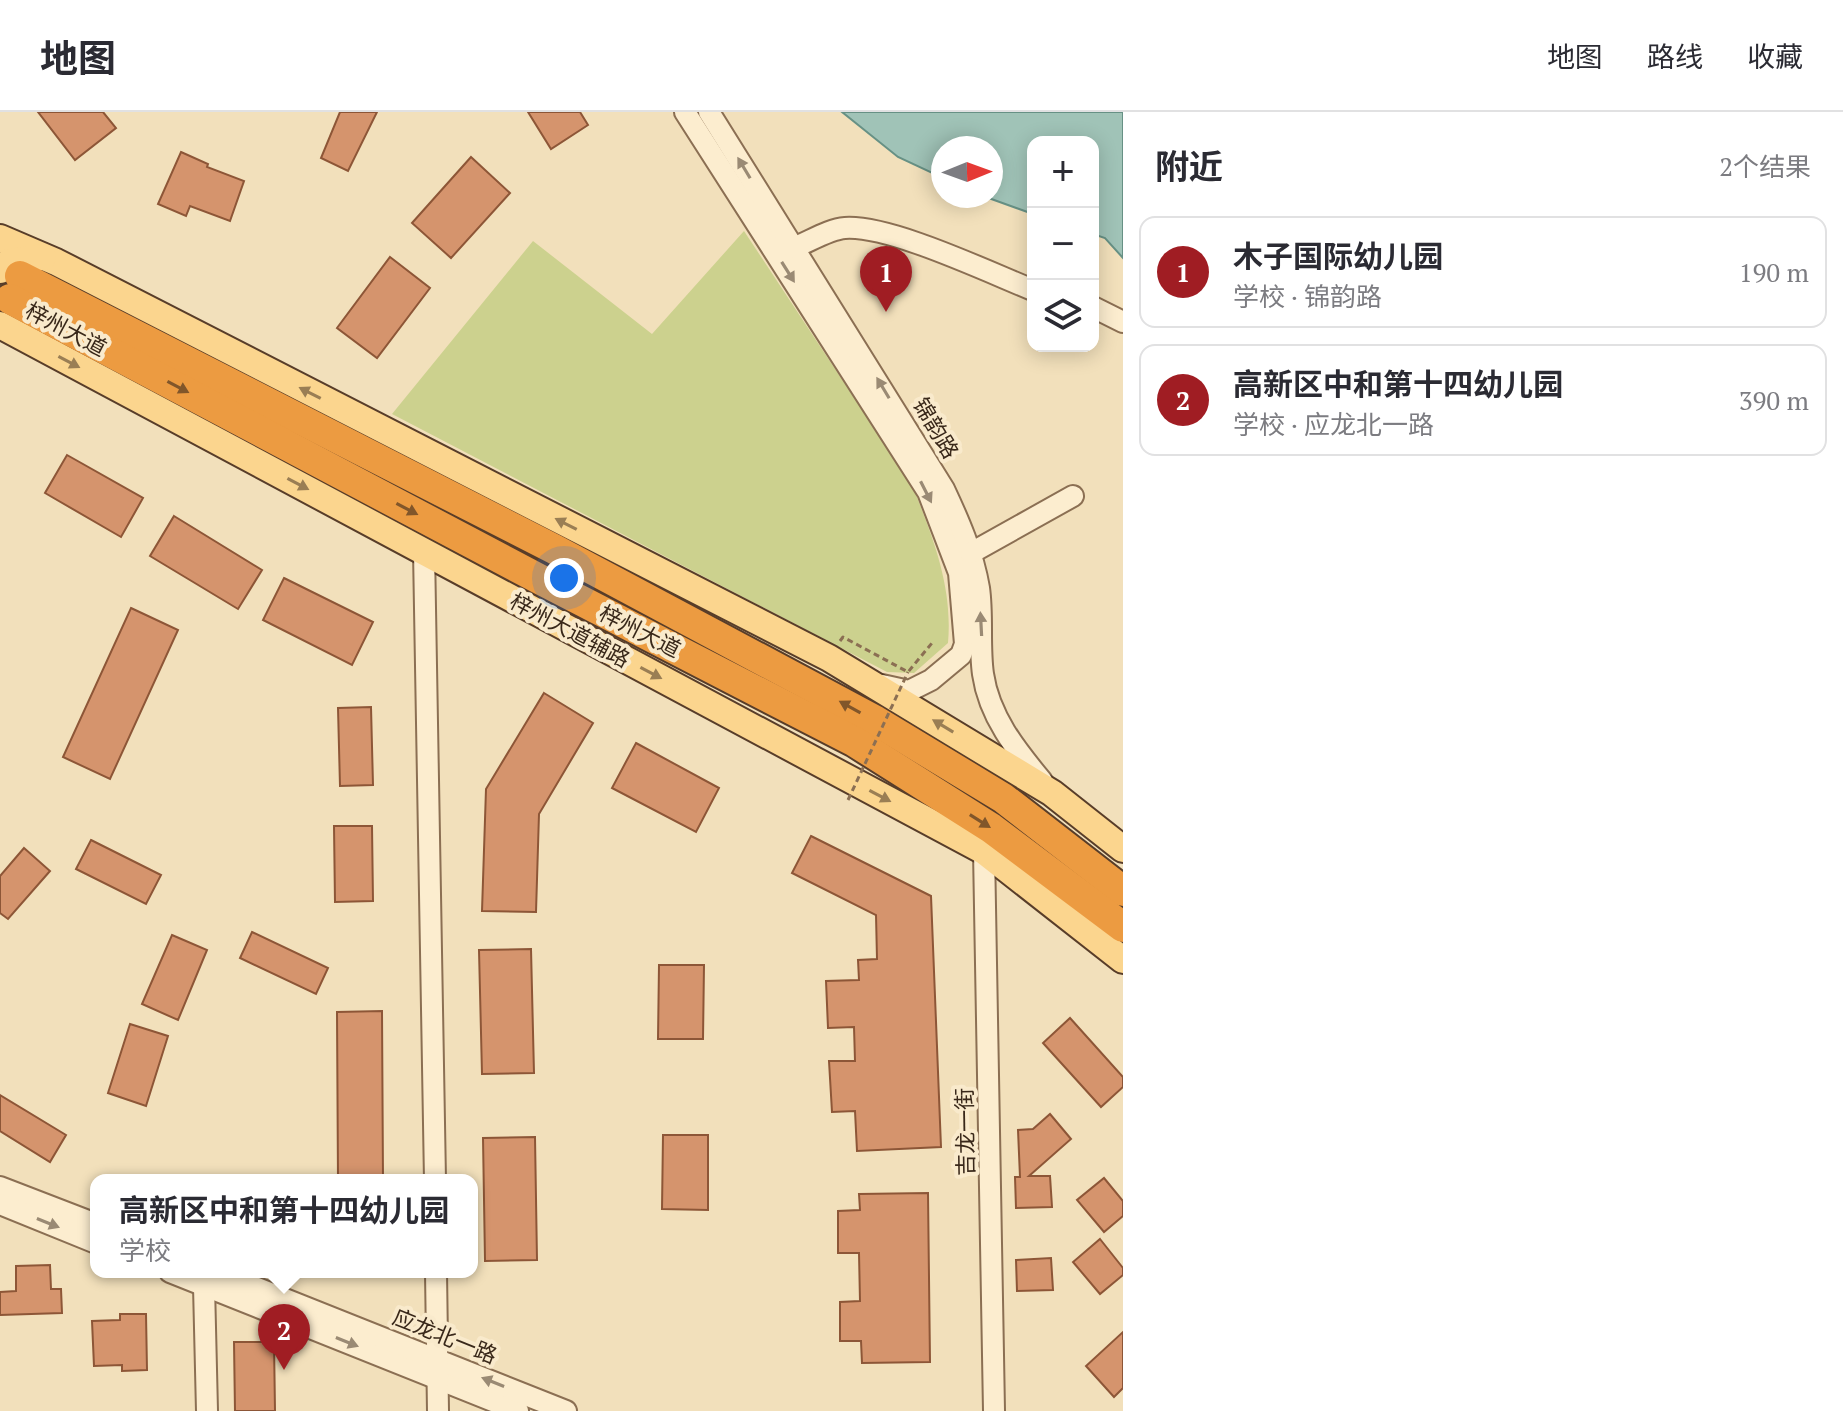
<!DOCTYPE html>
<html lang="zh">
<meta charset="utf-8">
<style>
:root{--surface:#fff;--page:#f2f2f3;--text:#2b2b33;--muted:#7c7c81;--line:#e1e1e2;--accent:#a01d23}
body{margin:0;font-family:"PT Serif","Noto Sans SC",serif;background:var(--page);color:var(--text)}
.controls{position:absolute;right:24px;top:24px;display:grid;overflow:hidden;border-radius:16px;box-shadow:0 4px 20px #0003}
.controls button{width:72px;height:72px;display:grid;place-items:center;padding:0;border:0;border-bottom:2px solid var(--line);background:var(--surface);color:var(--text);font:40px sans-serif}
.compass{position:absolute;left:931px;top:24px;width:72px;height:72px;border-radius:50%;background:var(--surface);box-shadow:0 4px 20px #0003;rotate:89deg}
.you{position:absolute;left:564px;top:466px;width:28px;height:28px;margin:-20px;border:6px solid #fff;border-radius:50%;background:#1a73e8;box-shadow:0 0 0 12px #1a73e833}
.badge{display:grid;place-items:center;width:52px;height:52px;border-radius:50%;background:var(--accent);color:#fff;font-size:26px;font-weight:700}
.pin{position:absolute;translate:-50% -66px;filter:drop-shadow(0 2px 4px #0008)}
.pin::after{content:'';position:absolute;top:42px;width:28px;height:24px;background:inherit;clip-path:polygon(0 0,100% 0,50% 100%)}
.popup{position:absolute;left:90px;top:1062px;width:388px;height:104px;box-sizing:border-box;display:grid;place-content:center;border-radius:16px;background:var(--surface);filter:drop-shadow(0 2px 6px #0005);font-size:26px;white-space:nowrap;color:var(--muted)}
.popup b{font-size:30px;color:var(--text)}
.popup::after{content:'';position:absolute;left:50%;top:100%;margin-left:-16px;border:16px solid transparent;border-top-color:var(--surface)}
.list{margin:0;padding:0;list-style:none}
h2{display:flex;justify-content:space-between;align-items:center;height:104px;margin:0;padding:0 32px;font-size:34px}
h2 small{font-size:26px;font-weight:400;color:var(--muted)}
.list li{display:grid;grid-template-columns:52px 1fr auto;gap:24px;align-items:center;box-sizing:border-box;height:112px;margin:0 16px 16px;padding:0 16px;border:2px solid var(--line);border-radius:16px}
.list b{display:block;font-size:30px;white-space:nowrap}
.list p{margin:0;font-size:26px;white-space:nowrap;color:var(--muted)}
.list em{font-size:26px;font-style:normal;color:var(--muted)}
.icon{flex:none;width:44px;height:44px;fill:none;stroke:currentColor;stroke-width:2;stroke-linecap:round;stroke-linejoin:round}
.map{position:relative;flex:none;width:1123px;height:1299px;overflow:hidden}
header{display:flex;align-items:center;gap:48px;box-sizing:border-box;height:112px;padding:0 40px;background:var(--surface);border-bottom:2px solid var(--line)}
header strong{font-size:38px}
nav{display:flex;gap:44px;margin-inline-start:auto;font-size:28px}
main{display:flex}
aside{flex:1;background:var(--surface)}
.map>svg:first-child{display:block}
</style>
<header>
<strong>地图</strong>
<nav><a>地图</a><a>路线</a><a>收藏</a></nav>
</header>
<main>
<div class="map">
<svg width="1123" height="1299" viewBox="0 0 1123 1299">
<rect width="100%" height="100%" fill="#f2e0bb"/>
<path fill="#ccd18e" d="M 744,119 L 913,375 C 933,426 953,475 948,531 L 914,561 L 887,560 L 392,302 L 533,129 L 652,222 Z"/>
<polygon fill="#a0c3b7" stroke="#679185" stroke-width="2" points="842,0 1123,0 1123,146 1105,126 1093,122 1093,30 1033,30 1033,102 983,84 991,84 991,36 943,36 943,66 898,45"/>
<g fill="#d5946d" stroke="#8d5637" stroke-width="2">
<polygon points="38,0 103,0 116,16 75,48"/>
<polygon points="340,0 377,0 348,59 321,46"/>
<polygon points="528,0 580,0 588,13 551,37"/>
<polygon points="181,40 208,52 207,55 244,69 230,109 190,94 186,104 158,92"/>
<polygon points="471,45 510,81 451,146 412,111"/>
<polygon points="390,145 430,176 377,246 337,216"/>
<polygon points="67,343 143,386 121,425 45,381"/>
<polygon points="174,404 262,458 238,497 150,444"/>
<polygon points="284,466 373,510 352,553 263,508"/>
<polygon points="131,496 178,518 110,667 63,645"/>
<polygon points="544,581 593,611 539,702 536,800 482,799 486,677"/>
<polygon points="371,595 373,673 340,674 338,596"/>
<polygon points="636,631 719,676 696,720 612,676"/>
<polygon points="334,714 372,714 373,789 335,790"/>
<polygon points="811,724 931,784 941,1035 857,1039 855,999 832,1000 829,949 855,949 854,915 828,916 826,869 859,868 858,848 877,847 876,803 792,761"/>
<polygon points="91,728 161,763 146,792 76,757"/>
<polygon points="24,736 50,759 8,807 0,801 0,764"/>
<polygon points="252,820 328,856 316,882 240,846"/>
<polygon points="172,823 207,838 178,908 142,892"/>
<polygon points="531,837 534,961 482,962 479,838"/>
<polygon points="659,853 704,853 703,927 658,927"/>
<polygon points="382,899 383,1068 338,1068 337,900"/>
<polygon points="1070,906 1123,965 1123,975 1101,995 1043,931"/>
<polygon points="130,912 168,924 146,994 108,981"/>
<polygon points="0,983 66,1023 50,1050 0,1019"/>
<polygon points="1050,1002 1071,1027 1029,1064 1050,1064 1052,1095 1016,1096 1015,1065 1020,1065 1018,1018 1033,1017"/>
<polygon points="663,1023 708,1023 708,1098 662,1097"/>
<polygon points="535,1025 537,1148 485,1149 483,1026"/>
<polygon points="1104,1066 1123,1089 1123,1104 1104,1120 1077,1088"/>
<polygon points="928,1081 930,1250 862,1251 861,1229 840,1229 840,1190 860,1189 859,1141 838,1141 838,1099 860,1098 859,1082"/>
<polygon points="1100,1127 1123,1156 1123,1163 1100,1182 1073,1150"/>
<polygon points="1051,1146 1053,1178 1017,1179 1016,1148"/>
<polygon points="50,1153 51,1177 61,1177 62,1201 0,1203 0,1180 16,1179 16,1154"/>
<polygon points="120,1202 146,1202 147,1258 122,1259 122,1253 94,1254 92,1209 120,1208"/>
<polygon points="1123,1220 1123,1276 1114,1285 1086,1254"/>
<polygon points="234,1230 274,1230 275,1299 235,1299"/>
</g>
<g fill="none" stroke-linecap="round" stroke-linejoin="round">
<defs>
<g id="minor">
<polyline points="685,0 928,380 959,461 965,532 961,543 931,568 909,579 882,573"/>
<path d="M 709,0 L 944,377 C 959,409 973,441 979,476 C 983,504 979,534 983,562 C 989,604 1016,638 1042,669"/>
<path d="M 793,136 C 809,130 829,117 845,116 C 890,113 988,160 1033,178"/>
<polyline points="1093,195 1123,210"/>
<polyline points="424,439 435,1068"/>
<polyline points="971,441 1073,384"/>
<polyline points="984,739 994,1299"/>
<polyline points="0,1075 96,1112"/>
<polyline points="0,1092 96,1131"/>
<polyline points="170,1160 518,1299"/>
<polyline points="217,1160 566,1299"/>
<polyline points="436,1160 438,1299"/>
<polyline points="204,1174 207,1299"/>
</g>
<g id="major">
<polyline points="0,126 56,150 829,546 1052,681 1123,737"/>
<polyline points="0,158 9,150 43,145"/>
<polyline points="0,213 984,739 1123,848"/>
</g>
<g id="highway">
<polyline points="20,164 554,437 876,609 1003,686 1123,779"/>
<polyline points="10,187 545,470 855,630 991,716 1123,815"/>
</g>
</defs>
<use href="#minor" stroke="#8b6f53" stroke-width="24"/>
<use href="#major" stroke="#583d29" stroke-width="30"/>
<use href="#highway" stroke="#583d29" stroke-width="34"/>
<polyline stroke="#8b6f53" stroke-width="3" stroke-dasharray="6 4" stroke-linecap="butt" points="840,529 843,525 908,560 932,531"/>
<use href="#minor" stroke="#fcedcf" stroke-width="20"/>
<use href="#major" stroke="#fbd58e" stroke-width="26"/>
<use href="#highway" stroke="#ec9b41" stroke-width="30"/>
<polyline stroke="#8b6f53" stroke-width="3" stroke-dasharray="6 4" stroke-linecap="butt" points="848,688 908,560"/>
</g>
<defs><path id="oneway-solid" d="M-6-.8H1V-3.2L6.5 0L1 3.2V.8H-6Z" transform="scale(2)"/></defs>
<g fill="#9a8a74">
<use href="#oneway-solid" transform="translate(744 56) rotate(-121)"/>
<use href="#oneway-solid" transform="translate(788 160) rotate(58)"/>
<use href="#oneway-solid" transform="translate(883 276) rotate(-121)"/>
<use href="#oneway-solid" transform="translate(926 380) rotate(63)"/>
<use href="#oneway-solid" transform="translate(981 512) rotate(-93)"/>
<use href="#oneway-solid" transform="translate(48 1111) rotate(22)"/>
<use href="#oneway-solid" transform="translate(347 1230) rotate(22)"/>
<use href="#oneway-solid" transform="translate(493 1270) rotate(-158)"/>
</g>
<g fill="#9a7e54">
<use href="#oneway-solid" transform="translate(69 250) rotate(28)"/>
<use href="#oneway-solid" transform="translate(310 281) rotate(-153)"/>
<use href="#oneway-solid" transform="translate(298 372) rotate(28)"/>
<use href="#oneway-solid" transform="translate(566 412) rotate(-153)"/>
<use href="#oneway-solid" transform="translate(651 561) rotate(28)"/>
<use href="#oneway-solid" transform="translate(943 614) rotate(-149)"/>
<use href="#oneway-solid" transform="translate(880 684) rotate(28)"/>
</g>
<g fill="#81562a">
<use href="#oneway-solid" transform="translate(178 275) rotate(28)"/>
<use href="#oneway-solid" transform="translate(407 397) rotate(28)"/>
<use href="#oneway-solid" transform="translate(850 595) rotate(-151)"/>
<use href="#oneway-solid" transform="translate(980 709) rotate(32)"/>
</g>
<g text-anchor="middle" stroke-width="8" stroke-linejoin="round" paint-order="stroke">
<g font-size="22" fill="#39281a" stroke="#f9eacc">
<text transform="translate(66 217) rotate(28)" y="8">梓州大道</text>
<text transform="translate(936 316) rotate(59)" y="8">锦韵路</text>
<text transform="translate(570 518) rotate(28)" y="8">梓州大道辅路</text>
<text transform="translate(640 519) rotate(27)" y="8">梓州大道</text>
<text transform="translate(965 1020) rotate(-91)" y="8">吉龙一街</text>
<text transform="translate(445 1224) rotate(22)" y="8">应龙北一路</text>
</g>
</g>
</svg>
<div class="controls">
<button>+</button>
<button>−</button>
<button><svg class="icon" aria-label="layers" viewBox="0 0 24 24"><path d="M12 4l9 5-9 5-9-5zM3 14l9 5 9-5"/></svg></button>
</div>
<svg class="compass" viewBox="-18 -18 36 36"><path d="M0-13l5 13h-10z" fill="#e53935"/><path d="M0 13l5-13h-10z" fill="#7c7c81"/></svg>
<div class="you"></div>
<div class="pin badge" style="left:886px;top:200px">1</div>
<div class="pin badge" style="left:284px;top:1258px">2</div>
<div class="popup"><b>高新区中和第十四幼儿园</b>学校</div>
</div>
<aside>
<h2>附近<small>2个结果</small></h2>
<ul class="list">
<li><span class="badge">1</span><div><b>木子国际幼儿园</b><p>学校 · 锦韵路</p></div><em>190 m</em></li>
<li><span class="badge">2</span><div><b>高新区中和第十四幼儿园</b><p>学校 · 应龙北一路</p></div><em>390 m</em></li>
</ul>
</aside>
</main>
